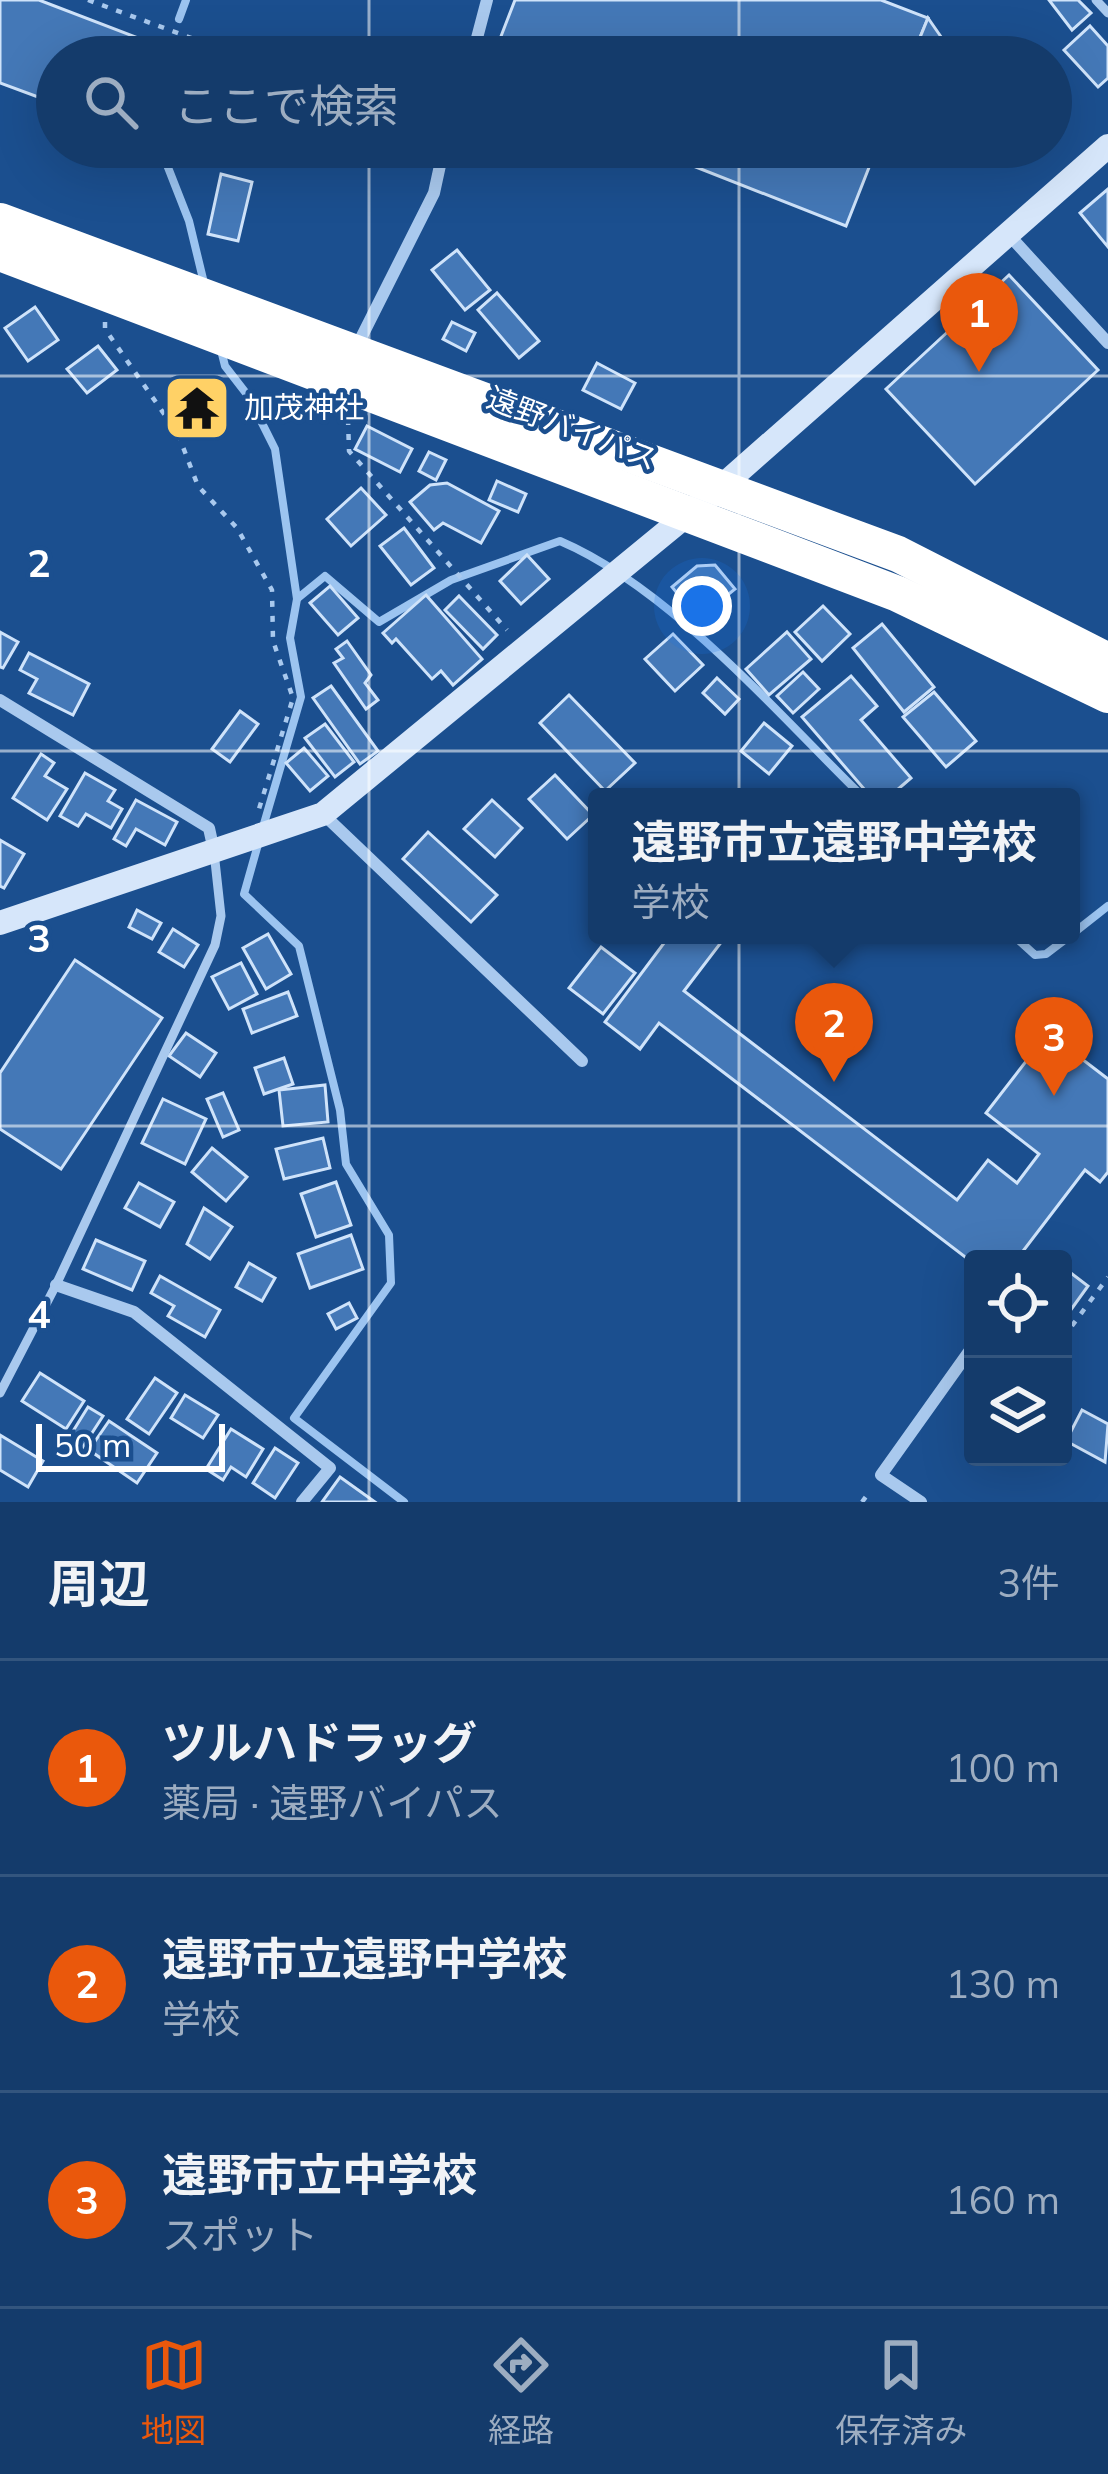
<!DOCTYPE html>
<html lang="ja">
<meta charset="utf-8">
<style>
:root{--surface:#143b6b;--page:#214673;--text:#f1f3f6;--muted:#9dadc1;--line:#33557e;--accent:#ea580c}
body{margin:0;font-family:Mulish,"Noto Sans JP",sans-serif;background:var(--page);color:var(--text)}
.controls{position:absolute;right:36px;bottom:36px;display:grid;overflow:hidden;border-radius:12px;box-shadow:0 12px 48px #0002}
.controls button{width:108px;height:108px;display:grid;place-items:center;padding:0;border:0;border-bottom:3px solid var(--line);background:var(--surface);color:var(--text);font:60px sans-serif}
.scale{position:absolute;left:36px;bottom:30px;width:189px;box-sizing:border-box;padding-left:12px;border:6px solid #fff;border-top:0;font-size:33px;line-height:42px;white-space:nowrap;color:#fff;-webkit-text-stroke:9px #1b4f8f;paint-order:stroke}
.you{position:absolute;left:702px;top:606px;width:42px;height:42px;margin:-30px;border:9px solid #fff;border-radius:50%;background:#1a73e8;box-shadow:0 0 0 18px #1a73e833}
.badge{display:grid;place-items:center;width:78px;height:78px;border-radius:50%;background:var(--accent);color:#fff;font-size:39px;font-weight:700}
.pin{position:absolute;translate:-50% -99px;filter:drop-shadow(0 3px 6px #0008)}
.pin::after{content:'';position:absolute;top:63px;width:42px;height:36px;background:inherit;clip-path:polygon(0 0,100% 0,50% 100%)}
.popup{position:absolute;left:588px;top:788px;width:492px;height:156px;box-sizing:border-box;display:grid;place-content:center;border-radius:12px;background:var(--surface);filter:drop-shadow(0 3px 9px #0005);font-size:39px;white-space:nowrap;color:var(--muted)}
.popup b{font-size:45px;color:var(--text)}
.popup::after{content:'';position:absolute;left:50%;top:100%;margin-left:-24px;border:24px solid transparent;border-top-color:var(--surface)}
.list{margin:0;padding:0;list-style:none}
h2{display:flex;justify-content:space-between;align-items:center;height:156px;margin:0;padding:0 48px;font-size:51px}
h2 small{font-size:39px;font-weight:400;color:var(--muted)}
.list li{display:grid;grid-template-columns:78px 1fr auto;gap:36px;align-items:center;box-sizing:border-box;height:216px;padding:0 48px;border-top:3px solid var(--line)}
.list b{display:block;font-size:45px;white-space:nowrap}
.list p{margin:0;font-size:39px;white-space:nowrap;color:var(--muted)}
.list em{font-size:39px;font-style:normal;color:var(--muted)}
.icon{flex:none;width:66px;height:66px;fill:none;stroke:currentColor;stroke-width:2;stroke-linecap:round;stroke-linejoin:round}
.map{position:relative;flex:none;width:1108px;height:1502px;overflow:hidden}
.search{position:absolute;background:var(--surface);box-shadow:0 12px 48px #0002;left:36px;right:36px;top:36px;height:132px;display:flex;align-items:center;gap:30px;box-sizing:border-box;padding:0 42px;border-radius:66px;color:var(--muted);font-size:45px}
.sheet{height:804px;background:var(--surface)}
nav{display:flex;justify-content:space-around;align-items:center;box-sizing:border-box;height:168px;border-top:3px solid var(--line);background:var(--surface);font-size:33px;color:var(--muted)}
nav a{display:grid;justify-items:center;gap:6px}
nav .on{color:var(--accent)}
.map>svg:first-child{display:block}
</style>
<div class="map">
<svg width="1108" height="1502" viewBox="0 0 1108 1502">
<rect width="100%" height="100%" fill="#1b4f8f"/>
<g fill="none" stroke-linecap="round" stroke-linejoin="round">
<g stroke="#9cc4f0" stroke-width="8">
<polyline points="179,19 186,0"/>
<polyline points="160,147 189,221 204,283"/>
<polyline points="221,350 225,366 249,397 275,449 297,599 290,638 301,697 263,827"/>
<path d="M 298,598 L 325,576 L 379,622 L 451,580 L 560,541 C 670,588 777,713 863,797"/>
<polyline points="259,841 244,894 299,946 340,1110 346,1164 389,1235 391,1283 294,1418 404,1502"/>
<polyline points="1013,935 1035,955 1046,954 1071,935"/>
<polyline points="1071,935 1108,906"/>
</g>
</g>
<g fill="#4478b7" stroke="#cfe3fa" stroke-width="3">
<polygon points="0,0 39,0 141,39 134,57 57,57 57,104 0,83"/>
<polygon points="515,0 881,0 928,18 912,57 493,57"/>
<polygon points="1049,0 1078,0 1091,13 1072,30"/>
<polygon points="928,18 955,57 912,57"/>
<polygon points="1090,26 1108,46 1108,78 1098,87 1064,50"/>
<polygon points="240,147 281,147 277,164 238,155"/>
<polygon points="645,147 877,147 846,226"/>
<polygon points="221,174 252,182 238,241 208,234"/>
<polygon points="1108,189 1108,247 1080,213"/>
<polygon points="457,250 490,290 465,310 432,270"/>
<polygon points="1009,275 1098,370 975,484 886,389"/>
<polygon points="497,293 539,341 519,358 478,310"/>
<polygon points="35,307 58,340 28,361 5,328"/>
<polygon points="452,322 475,333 466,351 443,339"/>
<polygon points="98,346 117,370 87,393 67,369"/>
<polygon points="597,363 635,383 621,409 583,390"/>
<polygon points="198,378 220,404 200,420 178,394"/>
<polygon points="367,426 412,449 400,472 355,449"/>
<polygon points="429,452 446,460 436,480 419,471"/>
<polygon points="497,481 526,494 518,512 489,500"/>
<polygon points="447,483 499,511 481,543 443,523 434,530 410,502 430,485"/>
<polygon points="361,488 386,515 351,546 327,519"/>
<polygon points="404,528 434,568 411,585 380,546"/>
<polygon points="527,555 549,579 521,604 500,581"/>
<polygon points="715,565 735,589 698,619 672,587 697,566"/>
<polygon points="330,586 358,618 338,635 310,603"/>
<polygon points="426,595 482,659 453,685 441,671 432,679 396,639 392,643 383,633"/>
<polygon points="459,596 497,635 483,649 445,610"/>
<polygon points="823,606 850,634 822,661 795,632"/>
<polygon points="882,624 934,687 904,712 853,648"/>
<polygon points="0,632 18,642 3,668 0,667"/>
<polygon points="787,632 811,659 769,695 746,669"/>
<polygon points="673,634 703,665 675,691 645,659"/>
<polygon points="347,641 371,675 365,683 378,700 366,709 334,663 343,658 336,649"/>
<polygon points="29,653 89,684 73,715 29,693 37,679 20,670"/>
<polygon points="803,672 819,689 793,713 777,696"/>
<polygon points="851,676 877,706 861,720 911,778 889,797 871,797 802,717"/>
<polygon points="717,678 739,699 725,714 703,693"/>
<polygon points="331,686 378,751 360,764 313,698"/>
<polygon points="934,692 976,741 946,767 903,717"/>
<polygon points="569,695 635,763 605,791 540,723"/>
<polygon points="240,711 258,724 230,762 212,749"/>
<polygon points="764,723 792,746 769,774 741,751"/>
<polygon points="325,724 354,762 335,777 305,738"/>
<polygon points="304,748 328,776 310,791 286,763"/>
<polygon points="41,754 54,763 45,776 67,789 47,820 13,798"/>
<polygon points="85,773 115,790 108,801 122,809 111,828 86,814 78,826 60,816"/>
<polygon points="555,775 593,815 567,839 529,799"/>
<polygon points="136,800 177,822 165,845 136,829 126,846 114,839"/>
<polygon points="492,800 522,828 495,857 464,829"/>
<polygon points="428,832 497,895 471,922 403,859"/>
<polygon points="0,840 24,854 4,888 0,886"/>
<polygon points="137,910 161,923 152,939 129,927"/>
<polygon points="173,929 198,945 184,967 159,952"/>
<polygon points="268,934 291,974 266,989 243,948"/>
<polygon points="670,935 726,936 684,991 957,1200 988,1160 1017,1183 1039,1154 986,1113 1048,1033 1108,1079 1108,1172 1100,1182 1085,1170 1017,1259 973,1259 973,1263 659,1023 640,1049 605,1022"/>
<polygon points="601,947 635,973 603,1014 569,988"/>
<polygon points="75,960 162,1018 61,1169 0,1129 0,1073"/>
<polygon points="241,963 257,994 229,1009 212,977"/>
<polygon points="288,992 297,1016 252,1033 243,1009"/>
<polygon points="186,1033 216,1053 200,1077 169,1056"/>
<polygon points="284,1058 293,1084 264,1094 255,1068"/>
<polygon points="325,1085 328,1122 283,1126 279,1090"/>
<polygon points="223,1093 239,1130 223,1137 207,1099"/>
<polygon points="163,1099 206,1119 185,1164 142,1143"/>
<polygon points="323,1138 330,1168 284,1179 276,1149"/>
<polygon points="212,1148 247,1177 226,1201 192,1172"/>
<polygon points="336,1182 351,1225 316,1237 301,1194"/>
<polygon points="139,1183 174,1202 160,1227 125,1208"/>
<polygon points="204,1208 232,1227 210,1259 187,1244"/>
<polygon points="351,1235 363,1269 310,1288 298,1254"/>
<polygon points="96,1240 145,1261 132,1290 83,1269"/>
<polygon points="249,1263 275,1278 262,1301 236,1287"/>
<polygon points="1063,1267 1088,1286 1065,1318 1063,1317"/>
<polygon points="160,1276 220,1310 205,1337 168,1316 174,1306 151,1293"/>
<polygon points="349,1303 357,1318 336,1329 328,1314"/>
<polygon points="40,1373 84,1401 66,1429 22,1401"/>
<polygon points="155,1378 177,1393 149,1434 127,1419"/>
<polygon points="185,1395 218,1415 203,1438 171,1418"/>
<polygon points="88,1407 103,1416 79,1453 65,1444"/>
<polygon points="1082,1410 1108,1424 1105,1462 1066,1441"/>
<polygon points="109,1421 157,1453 137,1483 89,1450"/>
<polygon points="231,1429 263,1449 246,1477 231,1467 223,1480 206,1469"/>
<polygon points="0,1435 43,1461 28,1487 0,1470"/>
<polygon points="275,1448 298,1463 275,1498 253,1483"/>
<polygon points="340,1477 375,1502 322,1502"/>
</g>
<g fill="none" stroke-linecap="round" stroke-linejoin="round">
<g stroke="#a9c9ee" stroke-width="4.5" stroke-dasharray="6 9" stroke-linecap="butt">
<polyline points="88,0 243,57"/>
<polyline points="105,322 105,329 178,434 198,486 237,528 272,590 273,641 293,698 259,809"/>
<polyline points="348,419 349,451 507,630"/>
<polyline points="1063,1338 1108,1277"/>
<polyline points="862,1502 871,1490"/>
</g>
<g stroke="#a9c9ee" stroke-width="9">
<polyline points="1096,0 1108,13"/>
<polyline points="0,1393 56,1285 215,945 221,916 214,852"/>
</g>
<g stroke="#a9c9ee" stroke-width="12">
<polyline points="472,57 487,0"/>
<polyline points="1008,234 1108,343"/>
<polyline points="356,348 434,193 444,147"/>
<polyline points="0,700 209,828 214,851"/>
<polyline points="323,814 582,1061"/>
<polyline points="56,1285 134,1312 330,1468 302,1502"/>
<polyline points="921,1502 881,1475 973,1346"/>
</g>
<polyline stroke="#d6e6fa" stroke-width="24" points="0,923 323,814 721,487 1108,146"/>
<g stroke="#fff" stroke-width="36">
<polyline points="0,221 898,554 1108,661"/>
<polyline points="0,253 898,594 1108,695"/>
</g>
</g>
<path fill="none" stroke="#fff" stroke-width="3" stroke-opacity="0.55" d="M 369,0 L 369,57M 739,0 L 739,57M 369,147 L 369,1502M 739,147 L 739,1502M 0,376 L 1108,376M 0,751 L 1108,751M 0,1126 L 1108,1126"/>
<defs>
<symbol id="temple-square" viewBox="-11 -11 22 22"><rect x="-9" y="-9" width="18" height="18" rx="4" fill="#ffd166" stroke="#1b4f8f"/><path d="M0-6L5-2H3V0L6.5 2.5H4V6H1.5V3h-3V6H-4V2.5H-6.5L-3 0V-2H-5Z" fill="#111"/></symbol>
</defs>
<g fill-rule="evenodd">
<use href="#temple-square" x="159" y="370" width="76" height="76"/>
</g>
<g text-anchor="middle" stroke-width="9" stroke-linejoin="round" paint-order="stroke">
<g font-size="30" fill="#fff" stroke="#1b4f8f" text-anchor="start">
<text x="244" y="418">加茂神社</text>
</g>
<g font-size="30" fill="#fff" stroke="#1b4f8f">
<text transform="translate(572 429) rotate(21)" y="10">遠野バイパス</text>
</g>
</g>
<g font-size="39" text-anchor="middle" font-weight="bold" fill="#fff" stroke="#1b4f8f" stroke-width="9" stroke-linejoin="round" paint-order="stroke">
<text x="39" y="577">2</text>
<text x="39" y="952">3</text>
<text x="39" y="1328">4</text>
</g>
</svg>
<div class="controls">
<button><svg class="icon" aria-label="locate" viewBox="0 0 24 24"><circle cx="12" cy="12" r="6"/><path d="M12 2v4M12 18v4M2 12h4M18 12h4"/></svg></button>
<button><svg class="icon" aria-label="layers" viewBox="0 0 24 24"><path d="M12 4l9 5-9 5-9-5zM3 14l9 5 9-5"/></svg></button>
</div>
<div class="scale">50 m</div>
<div class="you"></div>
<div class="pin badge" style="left:979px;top:372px">1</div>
<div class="pin badge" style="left:834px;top:1082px">2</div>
<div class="popup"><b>遠野市立遠野中学校</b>学校</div>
<div class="pin badge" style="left:1054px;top:1096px">3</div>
<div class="search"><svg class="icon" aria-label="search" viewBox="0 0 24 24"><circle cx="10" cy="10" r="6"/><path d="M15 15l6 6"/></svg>ここで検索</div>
</div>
<section class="sheet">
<h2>周辺<small>3件</small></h2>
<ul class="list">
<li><span class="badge">1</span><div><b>ツルハドラッグ</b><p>薬局 · 遠野バイパス</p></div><em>100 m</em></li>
<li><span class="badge">2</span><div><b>遠野市立遠野中学校</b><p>学校</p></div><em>130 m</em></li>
<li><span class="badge">3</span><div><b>遠野市立中学校</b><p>スポット</p></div><em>160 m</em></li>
</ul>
</section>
<nav>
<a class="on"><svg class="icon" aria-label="map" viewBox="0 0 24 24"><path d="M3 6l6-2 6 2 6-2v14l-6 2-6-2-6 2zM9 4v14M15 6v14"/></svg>地図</a>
<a><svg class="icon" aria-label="directions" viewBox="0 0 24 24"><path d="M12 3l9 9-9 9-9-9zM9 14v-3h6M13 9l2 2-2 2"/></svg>経路</a>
<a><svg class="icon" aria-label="saved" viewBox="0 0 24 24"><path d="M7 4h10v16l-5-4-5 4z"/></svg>保存済み</a>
</nav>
